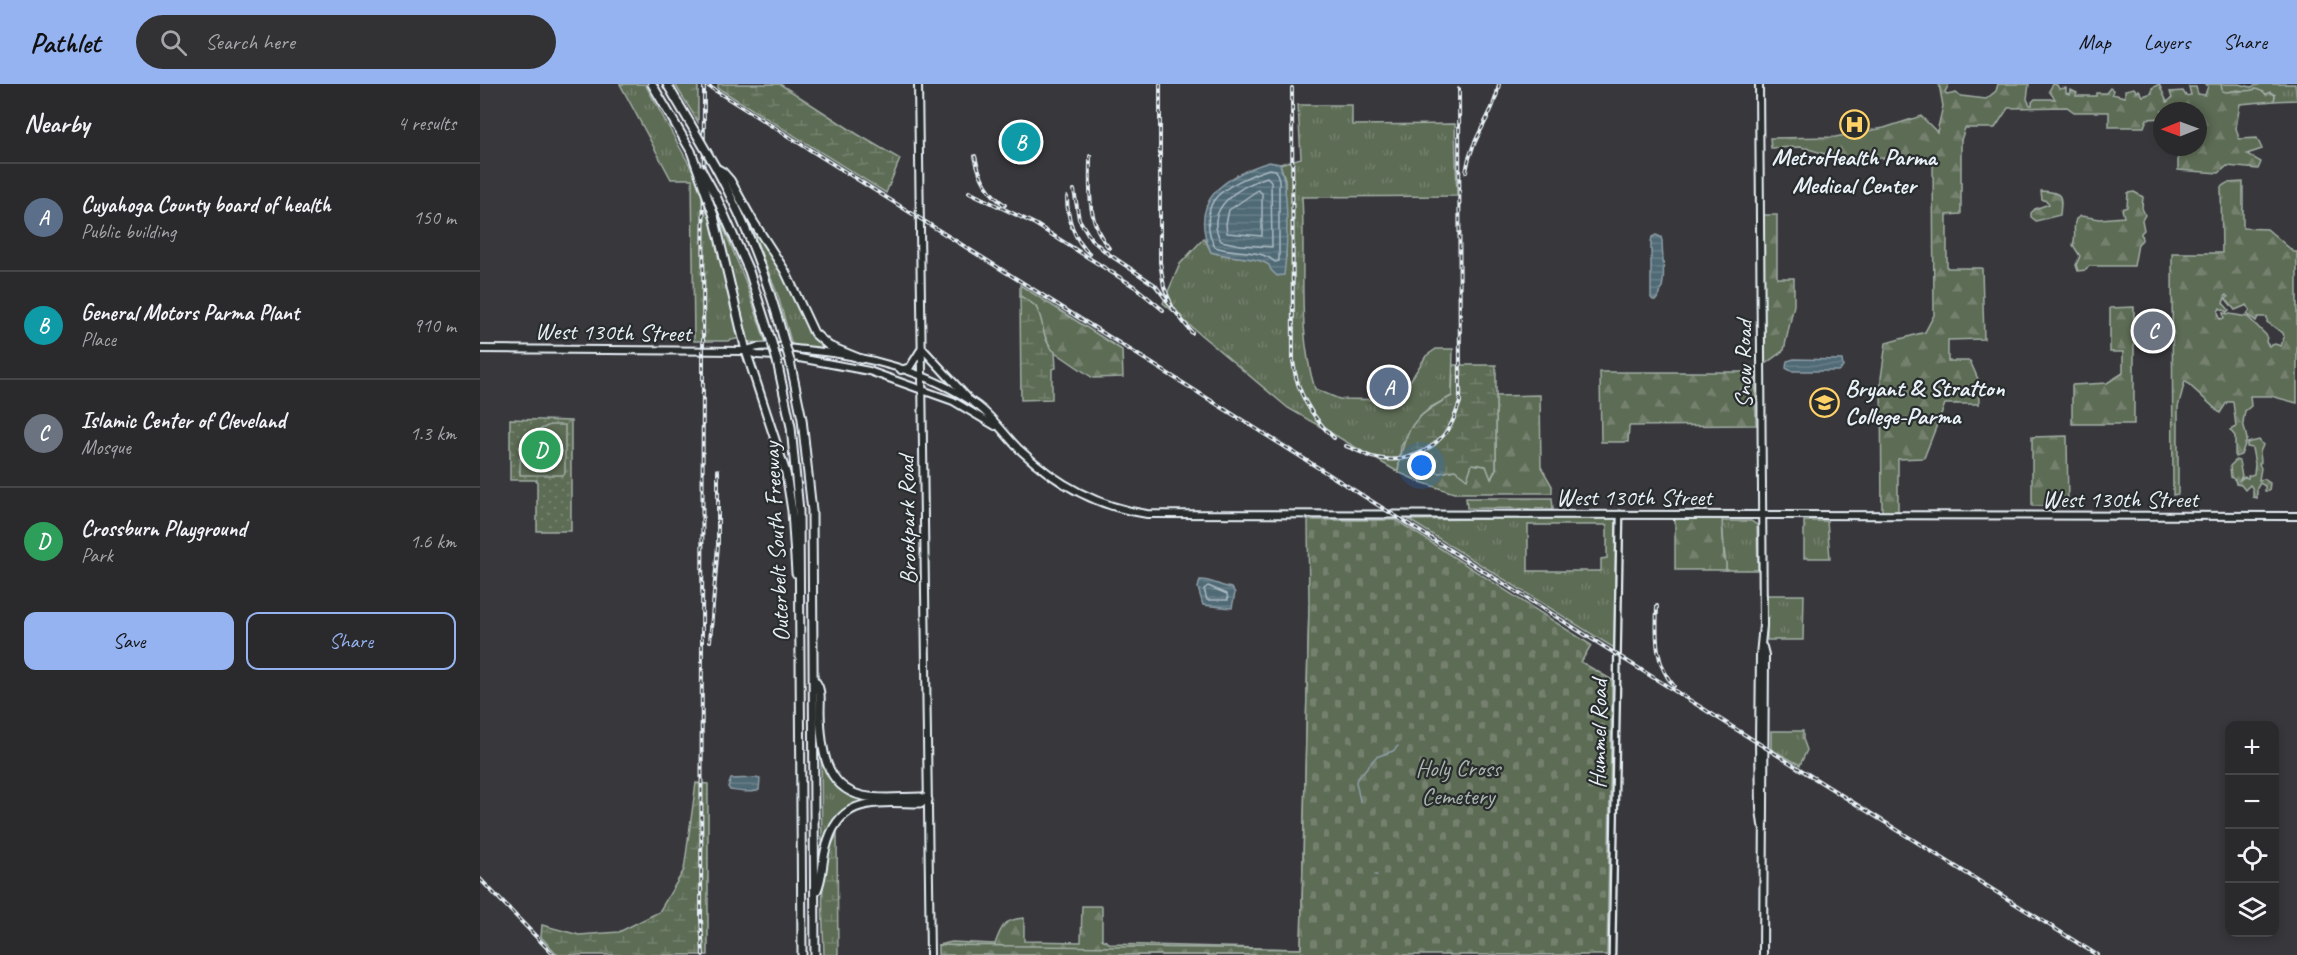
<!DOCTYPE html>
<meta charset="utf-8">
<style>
:root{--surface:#2a292c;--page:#323134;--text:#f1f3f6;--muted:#a5a6a9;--line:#464548;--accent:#95b2f1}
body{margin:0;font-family:Caveat,sans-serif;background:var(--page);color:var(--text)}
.controls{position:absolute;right:18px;bottom:18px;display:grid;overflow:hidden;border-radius:12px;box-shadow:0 3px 9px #0003}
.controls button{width:54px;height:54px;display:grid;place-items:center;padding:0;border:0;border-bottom:2px solid var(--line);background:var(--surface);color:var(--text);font:30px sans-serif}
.compass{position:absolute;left:1673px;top:18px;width:54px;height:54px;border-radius:50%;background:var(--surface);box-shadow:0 3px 9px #0003;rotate:269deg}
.you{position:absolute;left:942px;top:382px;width:21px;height:21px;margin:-15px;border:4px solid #fff;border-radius:50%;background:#1a73e8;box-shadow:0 0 0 9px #1a73e833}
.badge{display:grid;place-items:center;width:39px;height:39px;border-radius:50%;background:var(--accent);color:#fff;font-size:20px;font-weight:700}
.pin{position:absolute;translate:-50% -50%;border:3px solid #fff;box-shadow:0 2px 6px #0006}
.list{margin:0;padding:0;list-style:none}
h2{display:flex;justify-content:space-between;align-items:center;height:78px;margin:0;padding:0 24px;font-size:26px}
h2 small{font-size:20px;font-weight:400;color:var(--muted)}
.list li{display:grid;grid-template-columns:39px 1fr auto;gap:18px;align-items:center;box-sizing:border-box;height:108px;padding:0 24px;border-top:2px solid var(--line)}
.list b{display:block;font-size:22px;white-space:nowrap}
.list p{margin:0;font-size:20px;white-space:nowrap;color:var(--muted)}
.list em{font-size:20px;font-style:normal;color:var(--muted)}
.actions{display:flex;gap:12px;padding:18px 24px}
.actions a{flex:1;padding:14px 0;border:2px solid var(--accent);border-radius:12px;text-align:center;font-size:21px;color:var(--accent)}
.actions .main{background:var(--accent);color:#111}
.icon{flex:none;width:33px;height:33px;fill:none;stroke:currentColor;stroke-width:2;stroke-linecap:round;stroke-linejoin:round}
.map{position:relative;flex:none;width:1817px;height:871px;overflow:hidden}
header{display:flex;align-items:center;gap:36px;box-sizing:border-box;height:84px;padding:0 30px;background:var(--accent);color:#111}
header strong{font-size:28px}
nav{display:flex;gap:33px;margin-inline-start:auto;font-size:21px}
.search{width:420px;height:54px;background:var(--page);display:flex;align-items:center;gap:15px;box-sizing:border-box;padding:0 21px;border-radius:33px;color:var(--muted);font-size:22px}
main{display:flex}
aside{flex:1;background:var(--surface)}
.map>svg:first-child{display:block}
</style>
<header>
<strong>Pathlet</strong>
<div class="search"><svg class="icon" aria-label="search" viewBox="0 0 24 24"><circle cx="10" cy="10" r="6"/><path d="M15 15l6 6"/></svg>Search here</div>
<nav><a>Map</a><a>Layers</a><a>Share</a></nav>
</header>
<main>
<aside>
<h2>Nearby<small>4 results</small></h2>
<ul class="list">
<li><span class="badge" style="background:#5c6f8a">A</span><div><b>Cuyahoga County board of health</b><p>Public building</p></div><em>150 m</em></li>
<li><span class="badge" style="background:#0f9aa8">B</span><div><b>General Motors Parma Plant</b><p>Place</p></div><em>910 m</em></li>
<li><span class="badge" style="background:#6b7280">C</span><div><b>Islamic Center of Cleveland</b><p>Mosque</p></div><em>1.3 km</em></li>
<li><span class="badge" style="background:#2e9e5b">D</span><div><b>Crossburn Playground</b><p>Park</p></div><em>1.6 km</em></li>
</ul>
<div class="actions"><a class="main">Save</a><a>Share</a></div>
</aside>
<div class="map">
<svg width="1817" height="871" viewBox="0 0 1817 871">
<defs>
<pattern id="grass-tufts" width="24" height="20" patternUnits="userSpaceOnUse" patternTransform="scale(1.5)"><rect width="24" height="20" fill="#5d6c55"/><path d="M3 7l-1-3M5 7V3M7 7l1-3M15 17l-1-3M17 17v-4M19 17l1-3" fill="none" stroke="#74816e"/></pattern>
<pattern id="forest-firs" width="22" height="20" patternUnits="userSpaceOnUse" patternTransform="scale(1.5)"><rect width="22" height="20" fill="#5d6c55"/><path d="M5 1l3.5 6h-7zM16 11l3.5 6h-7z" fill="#74816e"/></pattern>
<pattern id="wetland-marsh" width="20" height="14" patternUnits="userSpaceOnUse" patternTransform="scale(1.5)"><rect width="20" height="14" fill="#5d6c55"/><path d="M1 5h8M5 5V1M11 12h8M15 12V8" fill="none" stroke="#74816e"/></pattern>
<pattern id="cemetery-stones" width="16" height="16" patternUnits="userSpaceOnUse" patternTransform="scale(1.5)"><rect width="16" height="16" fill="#5d6c55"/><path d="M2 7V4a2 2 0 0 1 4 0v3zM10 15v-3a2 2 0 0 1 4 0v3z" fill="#74816e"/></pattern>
<pattern id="park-dots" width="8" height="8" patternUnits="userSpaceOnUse" patternTransform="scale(1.5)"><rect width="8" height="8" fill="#5d6c55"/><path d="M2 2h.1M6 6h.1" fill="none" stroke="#74816e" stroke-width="1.8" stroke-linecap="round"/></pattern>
<pattern id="water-rules" width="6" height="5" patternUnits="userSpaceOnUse" patternTransform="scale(1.5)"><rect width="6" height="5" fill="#506975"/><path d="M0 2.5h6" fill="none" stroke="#697f89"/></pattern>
</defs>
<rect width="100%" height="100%" fill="#38373b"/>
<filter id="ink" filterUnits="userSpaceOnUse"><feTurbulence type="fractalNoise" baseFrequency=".0167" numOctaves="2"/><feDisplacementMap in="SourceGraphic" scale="12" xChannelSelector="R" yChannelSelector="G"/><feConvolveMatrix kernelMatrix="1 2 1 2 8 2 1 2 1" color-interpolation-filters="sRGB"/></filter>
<g filter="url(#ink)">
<g fill="url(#grass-tufts)" stroke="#a2aea6" stroke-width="1.5" fill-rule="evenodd">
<polygon points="140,0 165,0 215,91 231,134 261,254 247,257 214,257 212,95 191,95"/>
<polygon points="1741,0 1759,0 1771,3 1781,0 1815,0 1817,16 1794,17 1795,11 1757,6 1746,9 1742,7"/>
<path d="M 818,21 L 872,21 L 872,41 L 975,40 L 977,112 L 822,113 C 826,177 816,244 835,305 L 859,315 L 918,316 L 946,272 L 956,265 L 973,265 L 972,312 L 949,324 L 921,362 L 918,388 L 808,324 L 683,219 L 700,180 L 724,154 L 731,168 C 748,174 777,172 789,181 L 806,173 L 805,95 L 800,80 L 821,74 Z"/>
<polygon points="237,128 265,196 286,259 269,258 236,132"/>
<polygon points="273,142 303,188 328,243 350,265 312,261 298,212 271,143"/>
<path d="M 1136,433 L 1134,564 L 929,436 ZM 1048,441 L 1127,441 L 1127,474 L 1121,475 L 1121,487 L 1048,487 Z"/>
<polygon points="1242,437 1271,437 1277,441 1278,486 1246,486"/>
<polygon points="1324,437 1347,437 1350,474 1324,474"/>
<polygon points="1287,511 1324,511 1323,556 1287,556"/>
<polygon points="1291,647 1323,647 1323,655 1327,666 1320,681 1291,665"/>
<path d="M 341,671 L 349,690 L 385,714 L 385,717 C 357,724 353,746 342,770 Z"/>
</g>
<g fill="url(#forest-firs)" stroke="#a2aea6" stroke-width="1.5" fill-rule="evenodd">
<path d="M 1459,0 L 1469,0 L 1465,8 L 1467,11 L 1476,9 L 1481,12 L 1506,15 L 1516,7 L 1518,0 L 1549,0 L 1547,15 L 1550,21 L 1552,21 L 1552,18 L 1555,15 L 1575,15 L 1569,7 L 1573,0 L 1577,1 L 1579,5 L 1586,4 L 1586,9 L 1590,10 L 1591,6 L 1597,9 L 1596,12 L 1616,12 L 1616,9 L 1626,9 L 1630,4 L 1633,6 L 1632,10 L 1645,13 L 1645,6 L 1654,4 L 1657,8 L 1659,6 L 1663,12 L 1672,9 L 1672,4 L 1679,0 L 1687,18 L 1692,14 L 1690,8 L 1703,7 L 1706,12 L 1711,11 L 1709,3 L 1716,3 L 1718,10 L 1725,11 L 1728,2 L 1725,0 L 1741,0 L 1742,7 C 1749,10 1750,6 1757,7 C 1765,7 1768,8 1776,5 L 1784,8 L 1786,11 L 1790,8 L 1795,11 L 1794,17 L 1760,20 L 1756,44 L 1759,55 L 1777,54 L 1782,65 L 1767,70 L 1781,78 L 1778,85 L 1747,82 L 1739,89 L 1698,86 L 1698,63 L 1718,63 L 1718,27 L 1682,27 L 1682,34 L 1667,35 L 1664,43 L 1629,43 L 1629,28 L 1594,28 L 1587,23 L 1528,24 L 1515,44 L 1485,44 L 1481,56 L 1481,130 L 1467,131 L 1467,184 L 1502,184 L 1504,255 L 1468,256 L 1468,277 L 1490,277 L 1498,295 L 1499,320 L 1465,320 L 1444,374 L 1418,375 L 1418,428 L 1402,429 L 1401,294 L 1406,259 L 1445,248 L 1454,231 L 1453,73 L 1363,75 L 1321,63 L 1291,64 L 1290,54 L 1355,53 L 1404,44 L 1441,32 L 1457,48 L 1463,22 Z"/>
<path d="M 1763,98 L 1763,144 L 1787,145 L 1814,168 L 1817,168 L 1817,319 L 1791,312 L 1770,312 L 1771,322 L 1765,327 L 1763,338 L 1767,355 L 1761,371 L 1755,373 L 1755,352 L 1750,346 L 1756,343 L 1753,318 L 1747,318 L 1740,329 L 1705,297 L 1698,323 L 1698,410 L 1693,411 L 1692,169 L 1742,169 L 1741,103 L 1747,99 ZM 1746,211 L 1748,213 L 1746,215 L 1755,226 L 1767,221 L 1770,226 L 1767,230 L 1776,237 L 1778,233 L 1787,233 L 1787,238 L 1803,249 L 1804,253 L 1801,262 L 1795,260 L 1789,262 L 1786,258 L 1787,252 L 1768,233 L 1743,229 L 1744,234 L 1740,235 L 1738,228 L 1740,224 L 1747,228 L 1749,226 L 1743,219 Z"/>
<path d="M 1561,107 C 1583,108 1582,111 1580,131 L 1556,137 L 1551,133 L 1551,129 L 1555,125 L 1569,120 L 1568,118 L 1562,115 Z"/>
<path d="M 1654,108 L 1663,113 L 1662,124 L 1665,131 L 1662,136 L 1664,146 L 1661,149 L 1662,156 L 1658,160 L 1654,182 L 1609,182 L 1606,186 L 1598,187 L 1596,181 L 1600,172 L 1593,161 C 1597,151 1592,144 1596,135 L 1601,132 L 1620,135 L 1644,133 L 1642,125 L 1647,123 L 1648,109 Z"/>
<polygon points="1283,131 1297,131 1297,194 1314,194 1314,221 1304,266 1285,280"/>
<polygon points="540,201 642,266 643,293 613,294 572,266 564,250 556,223 540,212"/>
<polygon points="1654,223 1654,340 1592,340 1592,301 1627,299 1643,289 1643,268 1630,268 1630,224"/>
<polygon points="1120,288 1275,288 1276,341 1149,342 1148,358 1121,358"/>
<polygon points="1060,311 1061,383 1072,402 1072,409 974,409 940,398 943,380 959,389 975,386 987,394 992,380 1006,382 1012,394 1016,384 1016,312"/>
<polygon points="1587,352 1588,422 1552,422 1552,353"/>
<polygon points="1779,356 1783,361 1780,368 1781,378 1779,380 1781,384 1779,396 1784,395 1790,399 1789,407 1785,407 1785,402 1780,399 1777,404 1777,414 1773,413 1773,405 1770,401 1765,406 1761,401 1756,400 1755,396 1751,393 1750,382 1756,376 1759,377 1762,392 1759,397 1764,393 1768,394 1768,392 1774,390 1775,380 1772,364 1767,363 1767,359"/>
<polygon points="986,414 1072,414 1073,425 987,424"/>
<polygon points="1195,434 1242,434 1244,474 1246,478 1246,486 1195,486"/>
<path d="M 829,521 L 833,871 L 467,871 L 458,861 L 472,858 L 515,860 C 521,843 524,835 544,834 L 544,857 L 601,858 L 602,822 L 622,822 L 622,855 L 631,860 L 821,865 Z"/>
</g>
<g fill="url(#wetland-marsh)" stroke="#a2aea6" stroke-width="1.5">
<polygon points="195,0 218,0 218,38 196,2"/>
<polygon points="238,0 300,0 377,50 420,75 406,109 238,4"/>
<path d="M 540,212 C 545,215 553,219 556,223 C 565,237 561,257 575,268 L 576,284 L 572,285 L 572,315 L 541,316 Z"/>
<path d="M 973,281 L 1016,281 L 1016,384 L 1011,395 L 1006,382 L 992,380 L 987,395 L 975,386 L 959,389 L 944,380 L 940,398 L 918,388 C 924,344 933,332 972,312 Z"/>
<polygon points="216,699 228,700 228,871 78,871 61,853 62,841 99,851 139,848 179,828 204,786"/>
<path d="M 357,750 L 358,871 L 344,871 C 343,831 337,786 357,750 Z"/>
</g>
<polygon fill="url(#cemetery-stones)" stroke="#a2aea6" stroke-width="1.5" points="828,436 916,436 1111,561 1101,578 1132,596 1127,871 458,871 458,861 821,865 829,521"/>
<polygon fill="url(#park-dots)" stroke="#a2aea6" stroke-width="1.5" points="30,335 91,337 91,447 57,447 57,396 30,396"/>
<path fill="#5d6c55" stroke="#a2aea6" stroke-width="1.5" d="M 70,341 L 85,341 L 85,389 L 83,391 L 40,391 C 39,364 44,351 70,341 Z"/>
<g fill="url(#water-rules)" stroke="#8d9fa9" stroke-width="1.5">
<path d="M 789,78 L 800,80 C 809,109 808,160 804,191 L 797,192 L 791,186 L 789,181 C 777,172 748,174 731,168 C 707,116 745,92 789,78 Z"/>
<path d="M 1176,151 L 1181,153 L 1182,157 C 1182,175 1188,202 1176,216 L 1173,216 L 1171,214 L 1171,158 L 1172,153 Z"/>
<polygon points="1314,275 1362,276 1363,283 1358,287 1311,287 1306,284 1307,277"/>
<path d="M 720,496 C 733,496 741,503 752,504 L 755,509 L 752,524 L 723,521 L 718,504 Z"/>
<path d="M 276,694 L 280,695 L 279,706 C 271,710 258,707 250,706 L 248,703 L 251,695 Z"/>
</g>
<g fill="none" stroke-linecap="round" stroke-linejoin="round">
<g stroke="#abbbc4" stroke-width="1.5">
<path d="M 789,85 L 796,86 L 799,96 L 799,177 L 795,178 C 779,164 755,170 735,163 C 728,151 725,129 734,116 C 744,102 773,90 789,85 Z"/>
<path d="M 787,93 L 791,97 L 792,163 L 760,161 L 741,157 C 722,124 760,102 787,93 Z"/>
<polygon points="778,106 782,109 782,152 747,149 746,140 749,126"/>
<polygon points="728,502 747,510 748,516 727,516 724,505"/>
</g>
<g stroke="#8d9fa9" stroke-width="1.5">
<polyline points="880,717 876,698 877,695 896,673 913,667 918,662"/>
<polyline points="895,791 897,791"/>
</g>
<defs>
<polyline id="minor" points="1132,871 1140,430"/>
<g id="major">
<polyline points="438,0 450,871"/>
<polyline points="1279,0 1283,541 1280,571 1279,658 1280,725 1282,741"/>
<polyline points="442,264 487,313"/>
<path d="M 0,265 L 266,267 C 281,258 308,265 325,266 C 383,271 450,287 498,322 C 514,334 525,351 539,365 C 575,399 617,423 667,430 L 1817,432"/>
<polyline points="266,267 277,271 314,273 389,287 473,317 515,342"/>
<polyline points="421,286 430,283 440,267"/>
<polyline points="1283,871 1285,571 1283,563"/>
</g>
<g id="highway">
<polyline points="172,0 211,67"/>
<polyline points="187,0 210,39"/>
<polyline points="236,84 243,88 250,96 274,139 305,187 334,249 349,262 381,275"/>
<path d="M 236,84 C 266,139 289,199 305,260"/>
<polyline points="236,112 269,187 292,259"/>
<polyline points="234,132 266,267 306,389 312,427 316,489"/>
<polyline points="297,277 311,343 319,427 322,871"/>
<polyline points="310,277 322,335 332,427 335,871"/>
<path d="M 335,597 C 342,605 340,617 340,628 C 341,661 343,703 383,712 C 401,716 422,713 440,713 L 448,716"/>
<path d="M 337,806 C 343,793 342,777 346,764 C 359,711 396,719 440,719 L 447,716"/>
</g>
</defs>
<use href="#minor" stroke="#e8f1f8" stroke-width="9"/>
<use href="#major" stroke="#e8f1f8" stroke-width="10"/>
<use href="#highway" stroke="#e8f1f8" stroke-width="11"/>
<use href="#minor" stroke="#2a2d2e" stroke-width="4.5"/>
<use href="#major" stroke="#2a2d2e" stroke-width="6"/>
<use href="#highway" stroke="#2a2d2e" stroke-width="7"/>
<defs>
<g id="rail">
<polyline points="225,0 1617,871"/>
<polyline points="680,0 680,178 684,203 694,227"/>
<path d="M 812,4 L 813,277 C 817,309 831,332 854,354"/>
<path d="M 495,72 C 499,92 508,110 525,121"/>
<path d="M 610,72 C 610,105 606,137 629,164"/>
<path d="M 986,88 C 991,52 1014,33 1019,0"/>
<polyline points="594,106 599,135 611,155 627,169 675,201 712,249"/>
<polyline points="489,108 555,140 655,203 683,226"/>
<path d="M 587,113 C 587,134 594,156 610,170"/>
<path d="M 866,362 C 875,365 883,370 892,373 C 922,381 952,369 969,344 C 974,336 977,326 980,318 L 979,5"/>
<path d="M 1177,522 C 1176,551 1174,579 1194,602"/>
<polyline points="230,557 238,461 238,386"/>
<polyline points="0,795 74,871"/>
<polyline points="223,871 221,836 224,0"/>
</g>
</defs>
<use href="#rail" stroke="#e8f1f8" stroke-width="4"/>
<use href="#rail" stroke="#2a2d2e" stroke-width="1.5" stroke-dasharray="4.5" stroke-linecap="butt"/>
<defs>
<g id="highway-bridge">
<polyline points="210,39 236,84"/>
<polyline points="211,67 234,132"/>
<polyline points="221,85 236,112"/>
<polyline points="292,259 297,277"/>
<polyline points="305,260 310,277"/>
</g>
</defs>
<use href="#highway-bridge" stroke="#e8f1f8" stroke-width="11" stroke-linecap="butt"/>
<use href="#highway-bridge" stroke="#2a2d2e" stroke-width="7"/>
</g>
</g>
<defs>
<symbol id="hospital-ring" viewBox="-11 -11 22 22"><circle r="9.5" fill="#2a2d2e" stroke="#ffd166" stroke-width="1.5"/><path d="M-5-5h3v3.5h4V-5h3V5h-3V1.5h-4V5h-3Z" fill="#ffd166"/></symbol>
<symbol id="university-ring" viewBox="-11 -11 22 22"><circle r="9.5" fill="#2a2d2e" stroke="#ffd166" stroke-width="1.5"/><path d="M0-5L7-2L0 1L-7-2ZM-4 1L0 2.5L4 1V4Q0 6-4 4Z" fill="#ffd166"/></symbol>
</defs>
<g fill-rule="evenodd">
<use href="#hospital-ring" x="1358" y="24" width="33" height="33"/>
<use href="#university-ring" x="1328" y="302" width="33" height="33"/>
</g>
<g text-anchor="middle" stroke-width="4.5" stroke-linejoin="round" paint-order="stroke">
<g font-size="24" font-weight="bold" fill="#e8f1f8" stroke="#2a2d2e">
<text x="1374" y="81">MetroHealth Parma<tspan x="1374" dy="28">Medical Center</tspan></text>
<text x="1365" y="312" text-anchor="start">Bryant &amp; Stratton<tspan x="1365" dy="28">College-Parma</tspan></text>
</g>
<g font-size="24" fill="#e8f1f8" stroke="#2a2d2e">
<text transform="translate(133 248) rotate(1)" y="8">West 130th Street</text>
<text transform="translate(1263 280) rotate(-90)" y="8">Snow Road</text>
<text x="1154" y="421">West 130th Street</text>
<text x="1640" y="423">West 130th Street</text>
<text transform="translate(427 436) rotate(-91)" y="8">Brookpark Road</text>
<text transform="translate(296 458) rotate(-93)" y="8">Outerbelt South Freeway</text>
<text transform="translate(1118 650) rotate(-89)" y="8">Hummel Road</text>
</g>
<g font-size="24" fill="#a9b5af" stroke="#2a2d2e">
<text x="978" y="692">Holy Cross<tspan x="978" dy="28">Cemetery</tspan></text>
</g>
</g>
</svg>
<div class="controls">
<button>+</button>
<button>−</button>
<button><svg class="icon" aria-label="locate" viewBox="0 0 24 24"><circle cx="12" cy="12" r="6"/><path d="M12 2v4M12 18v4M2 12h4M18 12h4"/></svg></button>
<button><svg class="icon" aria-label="layers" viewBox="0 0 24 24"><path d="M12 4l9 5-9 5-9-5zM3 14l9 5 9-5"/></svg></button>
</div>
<svg class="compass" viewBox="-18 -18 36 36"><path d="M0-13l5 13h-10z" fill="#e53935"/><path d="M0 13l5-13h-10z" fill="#a5a6a9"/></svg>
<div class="you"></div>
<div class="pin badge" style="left:909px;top:303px;background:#5c6f8a">A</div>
<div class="pin badge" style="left:541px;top:58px;background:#0f9aa8">B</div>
<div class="pin badge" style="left:1673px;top:247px;background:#6b7280">C</div>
<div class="pin badge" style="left:61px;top:366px;background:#2e9e5b">D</div>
</div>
</main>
